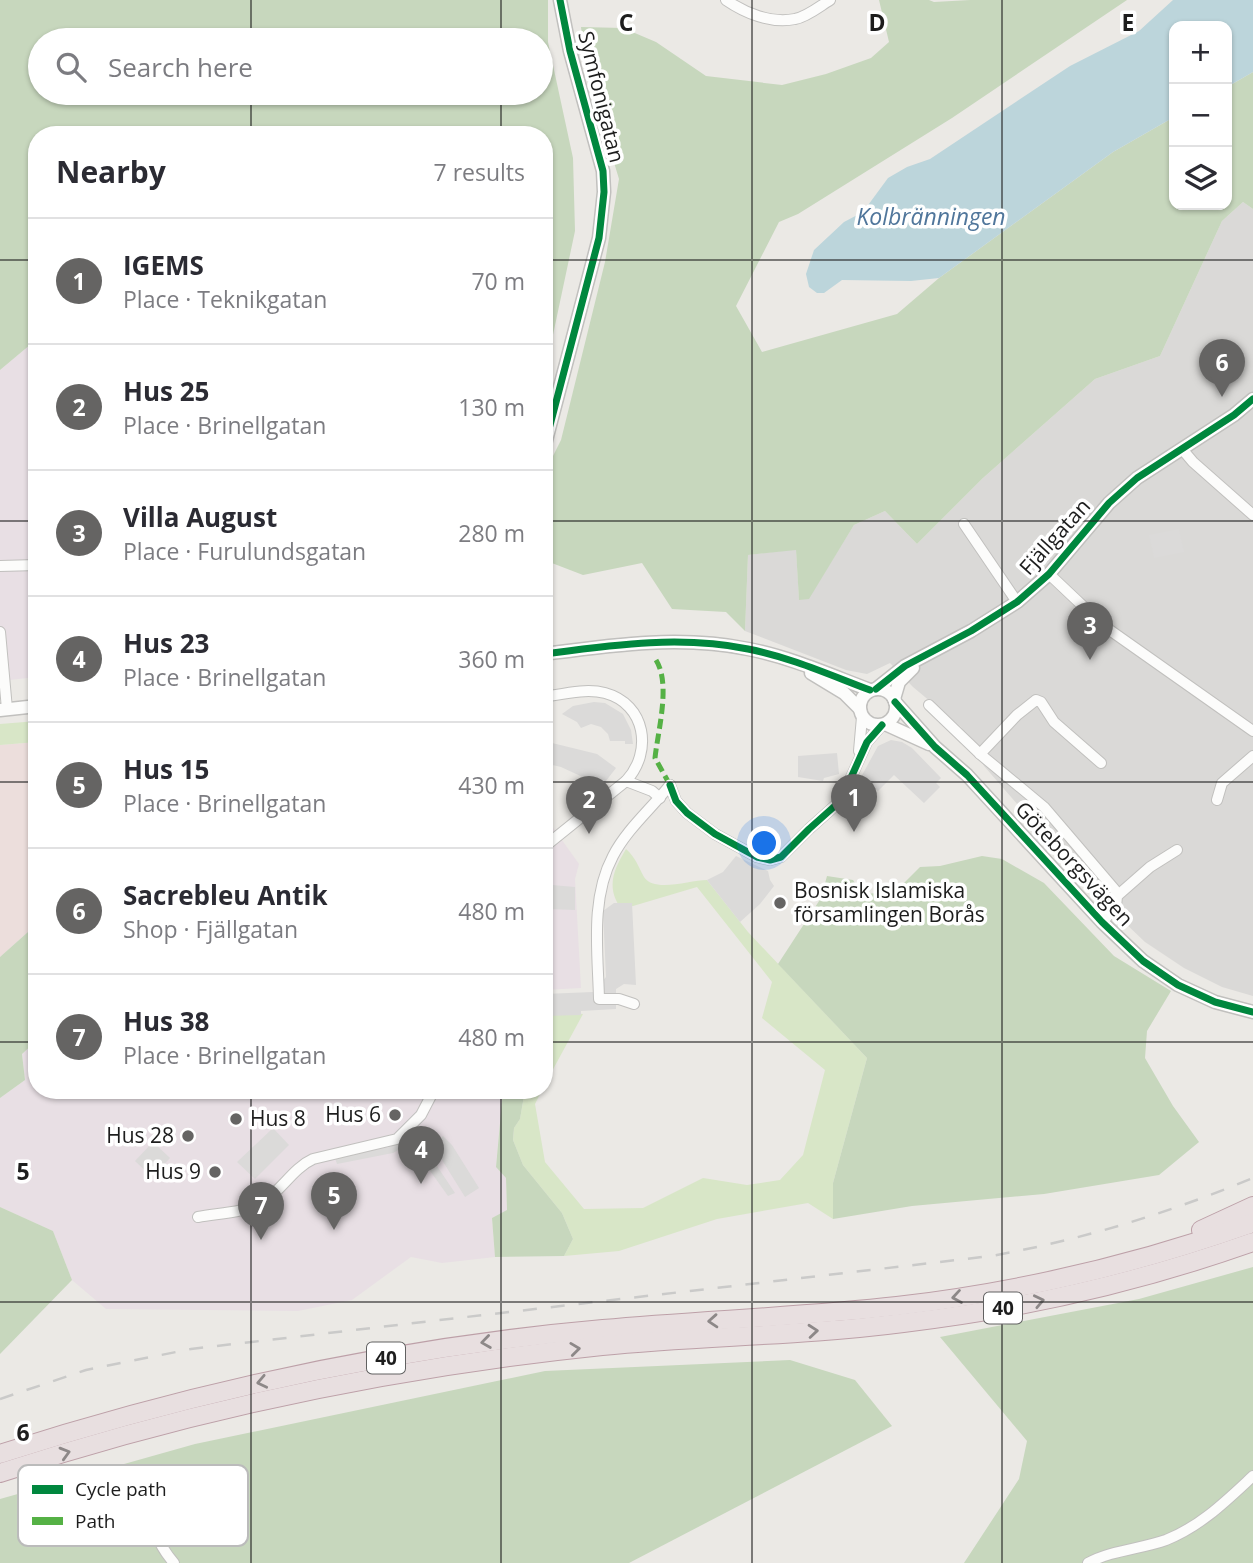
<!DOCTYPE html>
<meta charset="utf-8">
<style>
:root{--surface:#fff;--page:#f7f7f7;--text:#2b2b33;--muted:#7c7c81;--line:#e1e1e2;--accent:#656463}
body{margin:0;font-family:"Open Sans",sans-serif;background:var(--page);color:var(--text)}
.controls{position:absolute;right:21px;top:21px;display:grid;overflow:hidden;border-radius:14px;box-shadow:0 2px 5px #0004}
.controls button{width:63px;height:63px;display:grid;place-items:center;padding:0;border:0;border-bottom:2px solid var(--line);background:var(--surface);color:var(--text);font:35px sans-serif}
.you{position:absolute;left:765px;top:844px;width:24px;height:24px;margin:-18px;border:5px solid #fff;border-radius:50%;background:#1a73e8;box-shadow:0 0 0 10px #1a73e833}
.badge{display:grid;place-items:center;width:46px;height:46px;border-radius:50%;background:var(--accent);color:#fff;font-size:23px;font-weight:700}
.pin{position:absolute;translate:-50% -58px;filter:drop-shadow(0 2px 4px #0008)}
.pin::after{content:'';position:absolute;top:37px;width:24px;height:21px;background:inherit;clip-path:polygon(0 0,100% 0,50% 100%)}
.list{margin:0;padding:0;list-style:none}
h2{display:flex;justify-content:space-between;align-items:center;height:91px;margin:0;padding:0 28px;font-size:30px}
h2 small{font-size:23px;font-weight:400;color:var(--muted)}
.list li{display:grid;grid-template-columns:46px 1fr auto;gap:21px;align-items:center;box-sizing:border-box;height:126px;padding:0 28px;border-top:2px solid var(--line)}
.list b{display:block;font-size:26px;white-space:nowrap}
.list p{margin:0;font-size:23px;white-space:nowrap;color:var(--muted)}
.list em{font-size:23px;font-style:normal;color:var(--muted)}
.icon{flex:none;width:38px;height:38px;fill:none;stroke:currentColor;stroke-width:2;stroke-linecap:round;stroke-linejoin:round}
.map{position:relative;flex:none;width:1253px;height:1563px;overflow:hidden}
.search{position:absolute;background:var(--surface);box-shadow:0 2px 5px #0004;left:28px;top:28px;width:525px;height:77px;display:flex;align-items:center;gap:18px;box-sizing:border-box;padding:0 24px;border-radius:38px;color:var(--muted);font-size:26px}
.panel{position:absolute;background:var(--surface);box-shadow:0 2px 5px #0004;left:28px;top:126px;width:525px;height:973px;border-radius:28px}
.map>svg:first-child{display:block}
</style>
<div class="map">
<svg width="1253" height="1563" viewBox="0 0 1253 1563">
<rect width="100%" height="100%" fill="#ebe9e5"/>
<polygon fill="#dad9d7" points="1243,202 1253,209 1253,996 1222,987 1184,968 1145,942 1100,899 984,766 961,727 913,687 890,663 867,674 846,670 745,631 748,555 796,549 799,599 808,599 854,525 885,511 917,544 983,478 1095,379 1160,356 1222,221"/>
<polygon fill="#ecdedc" points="37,742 37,924 0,957 0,745"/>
<g fill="#e8dfe4">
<polygon points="37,339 37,677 0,681 0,370"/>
<polygon points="544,815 579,864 575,879 581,988 544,990"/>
<polygon points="37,1040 37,1090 503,1090 496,1166 506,1178 507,1211 492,1218 495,1257 442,1263 411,1257 352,1300 298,1311 106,1309 72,1280 53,1231 0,1207 0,1098 25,1080 22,1054"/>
</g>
<g fill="#d8e6c7">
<polygon points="37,721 37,742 0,745 0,724"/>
<path d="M 626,849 C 636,858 638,866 644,877 C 654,893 690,880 707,880 L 748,932 L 867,1058 L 833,1183 L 833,1219 L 808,1203 L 717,1219 L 619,1251 L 564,1256 L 573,1239 L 562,1213 L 523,1165 L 513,1140 L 514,1128 L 520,1119 L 525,1090 L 542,1090 L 535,1104 L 545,1162 L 584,1209 L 643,1208 L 703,1178 L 747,1185 L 780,1180 L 803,1155 L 825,1070 L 762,1018 L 772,982 L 697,887 L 633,906 L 620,907 C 606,886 614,869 626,849 Z"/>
<polygon points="544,1010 583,1014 544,1086"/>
</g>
<g fill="#c7d7bd" fill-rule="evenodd">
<path d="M 0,0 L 548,0 L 548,42 L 573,158 L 575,231 L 550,349 L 544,341 L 544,135 L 37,135 L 37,339 L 0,370 ZM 40,40 L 541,40 L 541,93 L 40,93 Z"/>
<polygon points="879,0 929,0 934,2 970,0 1127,0 952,118 798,214 779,222 736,306 762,352 897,314 939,278 1113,152 1174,117 1174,205 1227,205 1227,87 1253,72 1253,209 1243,202 1222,221 1160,356 1095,379 983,478 917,544 885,511 854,525 809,599 799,600 796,550 748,555 745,631 726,612 672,609 642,563 583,575 544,560 544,474 561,440 605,262 619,179 586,70 581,27 623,28 656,42 706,76 782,85 826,74 871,58 889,42"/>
<polygon points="982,856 1002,859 1044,883 1114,956 1171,991 1147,1031 1145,1058 1173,1106 1199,1142 1159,1175 1044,1194 912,1206 833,1219 833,1183 867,1058 778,964 821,898 827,876 853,880 862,894 895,892 920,867 940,866"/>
<polygon points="37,924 37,1040 22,1054 25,1080 0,1098 0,957"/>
<polygon points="503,1090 525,1090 520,1119 514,1128 513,1140 523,1165 562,1213 573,1239 564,1256 495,1257 492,1218 507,1210 506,1178 496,1167"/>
<polygon points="0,1207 53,1231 72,1280 0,1354"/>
<polygon points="1253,1267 1253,1563 964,1563 1019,1479 1027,1441 940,1337 1139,1299"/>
<polygon points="790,1360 855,1380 892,1426 629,1563 0,1563 0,1499 195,1444 545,1371"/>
</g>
<g fill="#dbdad9">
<polygon points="1179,529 1184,552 1154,558 1149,535"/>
<polygon points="594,702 605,703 623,714 631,730 633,744 625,744 625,741 610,741 608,734 601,727 591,724 581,728 577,722 562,714 573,706"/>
<polygon points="891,740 902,742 912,748 941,778 936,783 940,787 924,803 894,775 878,791 860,779 878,746"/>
<polygon points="544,741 597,754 616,768 602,786 561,767 544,763"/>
<polygon points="837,753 839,774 824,778 823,781 798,777 798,756"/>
<polygon points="736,856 768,871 770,880 774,886 760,904 740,922 707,880 723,872"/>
<polygon points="552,885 575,887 575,910 548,909"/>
<polygon points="614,903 632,903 636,985 624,984 616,989 616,1009 581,1011 581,1015 544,1016 544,994 593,992 606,977 603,911"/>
<polygon points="273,1128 289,1145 255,1179 237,1162"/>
<polygon points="431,1132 438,1141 443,1136 452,1145 479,1188 465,1197 442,1160 424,1138"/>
<polygon points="408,1136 412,1142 393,1153 337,1164 335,1158 390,1147"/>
<polygon points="417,1140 437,1166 455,1193 448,1196 411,1144"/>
<polygon points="153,1142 170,1158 152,1177 135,1161"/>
</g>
<polygon fill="#bcd5db" points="1173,0 1253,0 1253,72 1227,87 1227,26 1174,26 1174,117 1113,152 939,278 911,281 842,280 824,293 817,293 809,287 806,274 814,250 844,222 863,212 888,178 907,167 930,159 1070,66 1139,31"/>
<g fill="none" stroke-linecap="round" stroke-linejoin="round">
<defs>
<g id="minor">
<path d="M 726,0 C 745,13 771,24 795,19 C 807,17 820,6 830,0"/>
<polyline points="1182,449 1193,462 1253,515"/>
<polyline points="964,524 1017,602"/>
<polyline points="0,566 37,565"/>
<polyline points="1049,574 1104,626 1253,731"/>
<polyline points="0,632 7,709"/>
<path d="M 544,697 C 563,694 586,688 605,693 C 646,704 653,752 626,781 L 544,847"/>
<polyline points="929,705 980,754 1044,807 1115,890 1117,896"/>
<polyline points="859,751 862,717"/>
<polyline points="980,754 1017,715 1036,700 1041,702 1054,722 1101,763"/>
<polyline points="626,781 652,791 660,798"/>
<polyline points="670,785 676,801 687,813 715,834 757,857 770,860 781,857 809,829 837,804 845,791 867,742 882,725"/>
<polyline points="1217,800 1222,783 1253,756"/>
<polyline points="1102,922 1116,907 1117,896 1150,867 1177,850"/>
<path d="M 634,1004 L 619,999 L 599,999 C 598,953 590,899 613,856 C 627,829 651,809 670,785"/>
<path d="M 198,1217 C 219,1213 244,1213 263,1202 C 282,1190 293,1168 313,1159 L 397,1139 L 421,1115 L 434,1090"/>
<path d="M 146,1490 C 152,1520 153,1539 174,1563"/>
<path d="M 1088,1563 C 1112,1550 1141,1549 1166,1540 C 1201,1526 1226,1501 1253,1476"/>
</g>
<g id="tertiary">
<polyline points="544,448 599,238 604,192 603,171 570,51 560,0"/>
<path d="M 544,654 C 612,645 680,635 748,649 C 790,657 830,675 870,690"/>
<polyline points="811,673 844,693 859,708"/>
<circle cx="878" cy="707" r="18"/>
<polyline points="876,689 905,666 971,631 1017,602 1049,574 1109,503 1137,478 1234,415 1253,399"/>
<polyline points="894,699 899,682 913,668"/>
<polyline points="895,702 935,747 967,775 1102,922 1143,961 1178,985 1215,1002 1253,1012"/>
<polyline points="0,710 37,706"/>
<polyline points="885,724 929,744"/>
</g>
<g id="motorway">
<polyline points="1201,1230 1253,1206"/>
<path d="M 0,1454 C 196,1391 398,1347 603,1329 C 701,1320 799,1317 897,1306 C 1018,1292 1138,1264 1253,1223"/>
<path d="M 0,1473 C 195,1409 398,1367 602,1346 C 702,1336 803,1336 903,1323 C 1022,1309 1140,1282 1253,1242"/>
</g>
</defs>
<use href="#minor" stroke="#c1c0be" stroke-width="12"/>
<use href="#tertiary" stroke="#c1c0be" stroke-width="15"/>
<use href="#motorway" stroke="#bda0a8" stroke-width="20"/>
<use href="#minor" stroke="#fcfcfb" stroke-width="10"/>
<use href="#tertiary" stroke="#fcfcfb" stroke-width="12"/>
<use href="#motorway" stroke="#e8dfe0" stroke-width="18"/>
<path stroke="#cacac9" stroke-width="2.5" stroke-dasharray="14 14" stroke-linecap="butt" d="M 0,1399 L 86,1370 L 191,1349 L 991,1256 C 1082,1240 1168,1213 1253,1178"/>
<path stroke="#55b145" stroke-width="5" stroke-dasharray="10 5" stroke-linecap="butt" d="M 656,660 C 671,684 658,730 655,758 L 670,785"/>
<defs>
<g id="cycleway">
<polyline points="544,448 599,238 604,192 603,171 570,51 560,0"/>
<path d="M 544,654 C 612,645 680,635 748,649 C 790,657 830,675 870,690"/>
<polyline points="876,689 905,666 971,631 1017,602 1049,574 1109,503 1137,478 1234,415 1253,399"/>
<polyline points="895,702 935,747 967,775 1102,922 1143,961 1178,985 1215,1002 1253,1012"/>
<polyline points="670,785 676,801 687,813 715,834 757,857 770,860 781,857 809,829 837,804 845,791 867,742 882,725"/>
</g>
</defs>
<use href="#cycleway" stroke="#fff" stroke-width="11"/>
<use href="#cycleway" stroke="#00873e" stroke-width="7"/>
</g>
<defs><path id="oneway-chevron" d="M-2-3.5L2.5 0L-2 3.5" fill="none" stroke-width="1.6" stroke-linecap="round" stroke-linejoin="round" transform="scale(1.75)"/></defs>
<g stroke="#8d8888">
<use href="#oneway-chevron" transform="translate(957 1297) rotate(171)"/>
<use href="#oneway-chevron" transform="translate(1039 1301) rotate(-12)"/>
<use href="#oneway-chevron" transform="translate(713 1321) rotate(176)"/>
<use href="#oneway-chevron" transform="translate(813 1331) rotate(-5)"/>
<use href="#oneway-chevron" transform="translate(486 1342) rotate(172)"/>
<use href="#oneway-chevron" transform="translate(575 1349) rotate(-7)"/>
<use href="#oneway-chevron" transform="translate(262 1382) rotate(168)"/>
<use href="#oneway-chevron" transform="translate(65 1453) rotate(-16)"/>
</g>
<path fill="none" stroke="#1d1d1d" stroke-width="2" stroke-opacity="0.55" d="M 251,0 L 251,40M 501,0 L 501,40M 752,0 L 752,1563M 1002,0 L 1002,1563M 251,93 L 251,135M 501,93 L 501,135M 0,260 L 37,260M 544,260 L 1253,260M 0,521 L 37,521M 544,521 L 1253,521M 0,782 L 37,782M 544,782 L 1253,782M 0,1042 L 37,1042M 544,1042 L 1253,1042M 251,1090 L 251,1563M 501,1090 L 501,1563M 0,1302 L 1253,1302"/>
<g fill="#656463" stroke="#fff" stroke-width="2.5">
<circle cx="780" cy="903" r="7"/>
<circle cx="395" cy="1115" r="7"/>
<circle cx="236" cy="1119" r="7"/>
<circle cx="188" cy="1136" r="7"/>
<circle cx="215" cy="1172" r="7"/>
</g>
<g text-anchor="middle" stroke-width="7" stroke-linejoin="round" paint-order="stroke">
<g fill="#fff" stroke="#616161" stroke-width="2">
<rect x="984" y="1292.5" width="38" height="31" rx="5"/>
<rect x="367" y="1342.5" width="38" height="31" rx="5"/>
</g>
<g font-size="19" font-weight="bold" fill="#1d1d1d">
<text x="1003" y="1315">40</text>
<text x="386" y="1365">40</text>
</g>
<g font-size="21" fill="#1d1d1d" stroke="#fff">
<text transform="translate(601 97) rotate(76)" y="7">Symfonigatan</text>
<text transform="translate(1055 537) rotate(-48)" y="7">Fjällgatan</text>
<text transform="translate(1074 864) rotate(47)" y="7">Göteborgsvägen</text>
</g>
<g font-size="21" fill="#1d1d1d" stroke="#fff" text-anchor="end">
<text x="794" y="898" text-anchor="start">Bosnisk Islamiska<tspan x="794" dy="24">församlingen Borås</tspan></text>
<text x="381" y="1122">Hus 6</text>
<text x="250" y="1126" text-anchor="start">Hus 8</text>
<text x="174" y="1143">Hus 28</text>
<text x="201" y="1179">Hus 9</text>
</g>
<g font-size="23" font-style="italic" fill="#50769b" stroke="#fff">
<text x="931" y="225">Kolbränningen</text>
</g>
</g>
<rect x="18" y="1465" width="230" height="81" rx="10" fill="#fff" stroke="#bbb" stroke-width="2"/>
<rect x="32" y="1485" width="31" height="9" fill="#00873e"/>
<rect x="32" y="1517" width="31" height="8" fill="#55b145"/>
<g font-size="19" fill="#1d1d1d">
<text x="75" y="1496">Cycle path</text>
<text x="75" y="1528">Path</text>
</g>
<g font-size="23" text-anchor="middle" font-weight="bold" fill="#1d1d1d" stroke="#fff" stroke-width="7" stroke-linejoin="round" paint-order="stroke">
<text x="626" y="31">C</text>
<text x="877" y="31">D</text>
<text x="1128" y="31">E</text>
<text x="23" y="1180">5</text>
<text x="23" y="1441">6</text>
</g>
</svg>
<div class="controls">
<button>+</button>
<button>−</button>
<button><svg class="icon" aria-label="layers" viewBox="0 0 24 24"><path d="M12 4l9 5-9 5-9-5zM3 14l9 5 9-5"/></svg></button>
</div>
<div class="you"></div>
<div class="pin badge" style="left:854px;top:832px">1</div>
<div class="pin badge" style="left:589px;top:834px">2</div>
<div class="pin badge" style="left:1090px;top:660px">3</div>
<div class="pin badge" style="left:421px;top:1184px">4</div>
<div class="pin badge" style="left:334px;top:1230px">5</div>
<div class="pin badge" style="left:1222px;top:397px">6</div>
<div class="pin badge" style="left:261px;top:1240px">7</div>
<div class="search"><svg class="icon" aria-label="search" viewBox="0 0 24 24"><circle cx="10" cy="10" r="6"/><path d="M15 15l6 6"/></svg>Search here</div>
<section class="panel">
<h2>Nearby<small>7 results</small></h2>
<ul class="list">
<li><span class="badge">1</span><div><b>IGEMS</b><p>Place · Teknikgatan</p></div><em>70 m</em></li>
<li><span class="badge">2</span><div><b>Hus 25</b><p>Place · Brinellgatan</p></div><em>130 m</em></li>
<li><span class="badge">3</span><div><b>Villa August</b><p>Place · Furulundsgatan</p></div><em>280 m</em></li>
<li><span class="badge">4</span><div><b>Hus 23</b><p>Place · Brinellgatan</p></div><em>360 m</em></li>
<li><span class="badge">5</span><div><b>Hus 15</b><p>Place · Brinellgatan</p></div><em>430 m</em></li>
<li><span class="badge">6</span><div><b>Sacrebleu Antik</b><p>Shop · Fjällgatan</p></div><em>480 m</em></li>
<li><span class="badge">7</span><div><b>Hus 38</b><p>Place · Brinellgatan</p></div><em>480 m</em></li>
</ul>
</section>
</div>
